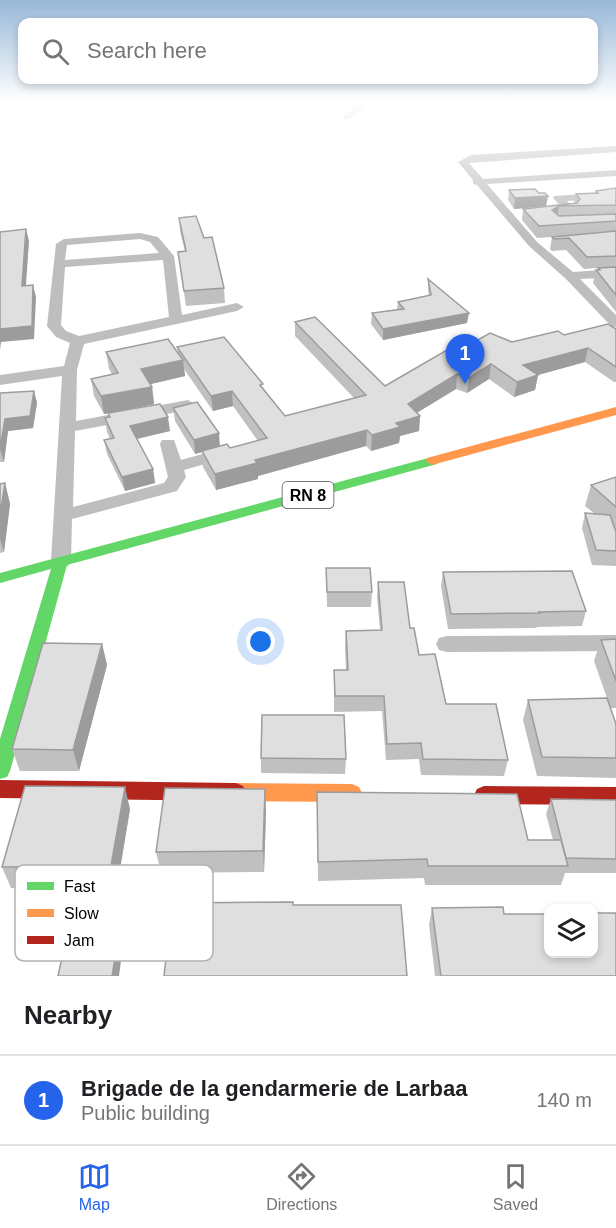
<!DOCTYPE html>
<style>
:root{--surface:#fff;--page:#f6f6f6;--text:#202124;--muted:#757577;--line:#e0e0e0;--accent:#2563eb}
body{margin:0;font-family:Arial,sans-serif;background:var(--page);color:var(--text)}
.controls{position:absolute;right:18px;bottom:18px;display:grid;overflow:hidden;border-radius:12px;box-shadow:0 3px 9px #0003}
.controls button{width:54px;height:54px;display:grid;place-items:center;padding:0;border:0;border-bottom:2px solid var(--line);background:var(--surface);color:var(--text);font:30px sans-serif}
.you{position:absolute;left:261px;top:642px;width:21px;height:21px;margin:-15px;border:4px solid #fff;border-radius:50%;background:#1a73e8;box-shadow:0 0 0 9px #1a73e833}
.badge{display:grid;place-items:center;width:39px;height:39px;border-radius:50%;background:var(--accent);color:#fff;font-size:20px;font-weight:700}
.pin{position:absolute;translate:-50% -50px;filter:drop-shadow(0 2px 3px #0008)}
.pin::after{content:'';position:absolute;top:32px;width:21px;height:18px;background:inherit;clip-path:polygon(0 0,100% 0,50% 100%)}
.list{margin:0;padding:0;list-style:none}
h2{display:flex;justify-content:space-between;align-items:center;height:78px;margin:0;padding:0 24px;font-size:26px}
h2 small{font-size:20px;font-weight:400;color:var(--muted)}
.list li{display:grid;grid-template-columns:39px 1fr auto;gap:18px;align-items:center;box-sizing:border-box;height:90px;padding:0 24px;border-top:2px solid var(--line)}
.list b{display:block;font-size:22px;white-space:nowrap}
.list p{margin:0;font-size:20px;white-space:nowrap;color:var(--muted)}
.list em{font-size:20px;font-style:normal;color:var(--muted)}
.icon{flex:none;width:33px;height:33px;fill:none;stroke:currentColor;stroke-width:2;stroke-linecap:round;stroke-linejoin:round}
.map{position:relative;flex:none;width:616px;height:976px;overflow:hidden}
.search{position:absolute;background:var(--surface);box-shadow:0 3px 9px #0003;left:18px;right:18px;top:18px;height:66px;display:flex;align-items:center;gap:15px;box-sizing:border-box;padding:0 21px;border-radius:12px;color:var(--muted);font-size:22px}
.sheet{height:168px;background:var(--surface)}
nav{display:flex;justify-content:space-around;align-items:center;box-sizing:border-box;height:84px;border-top:2px solid var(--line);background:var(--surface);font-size:16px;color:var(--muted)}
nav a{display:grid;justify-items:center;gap:3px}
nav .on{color:var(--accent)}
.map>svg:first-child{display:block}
</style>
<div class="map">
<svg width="616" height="976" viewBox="0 0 616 976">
<rect width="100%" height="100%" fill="#fff"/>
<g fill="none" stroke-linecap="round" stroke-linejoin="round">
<g fill="#bebebe" fill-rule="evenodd">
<polygon points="363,101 371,101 350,119 344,119 344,115"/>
<polygon points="616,146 616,152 469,163 483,179 616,170 616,176 487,184 537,242 573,272 616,269 616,277 580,279 616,315 616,327 611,326 566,279 529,246 477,185 473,184 473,180 458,162 471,155"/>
<polygon points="616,192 616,198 567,201 576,210 575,212 555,214 550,211 562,207 553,198 554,196"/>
<path d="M 140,233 L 158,237 L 174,256 L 182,315 L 237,303 L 244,307 L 237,311 L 84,344 L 77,370 L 76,421 L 188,400 L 196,405 L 188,410 L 75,431 L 73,507 L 164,483 L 168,477 L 160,444 L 162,440 L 174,440 L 181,460 L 224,448 L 230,449 L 233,453 L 230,457 L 184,470 L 186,477 L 177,491 L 72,519 L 71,561 L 68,566 L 61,568 L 54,566 L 51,561 L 62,376 L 0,385 L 0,375 L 64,366 L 70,343 L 56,337 L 47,326 L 56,244 L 64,239 ZM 140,239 L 150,242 L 159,253 L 65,260 L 67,245 ZM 163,260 L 169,317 L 79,336 L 66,331 L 61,325 L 65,267 Z"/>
<polygon points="616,635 616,651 447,652 439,650 436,644 439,638 447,636"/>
</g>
<polygon fill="#63d668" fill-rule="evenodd" points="432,457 438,461 437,464 67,565 10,771 7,777 0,779 0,739 51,569 0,583 0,573"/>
<g fill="#ff974d" fill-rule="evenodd">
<polygon points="616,407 616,415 432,465 426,461 427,458"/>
<polygon points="236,783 352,784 359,787 362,793 359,799 352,802 236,801 229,798 226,792 229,786"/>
</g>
<g fill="#b3261e" fill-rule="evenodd">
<polygon points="0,780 236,783 243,786 246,792 243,798 236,801 0,798"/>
<polygon points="484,786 616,787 616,805 484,804 477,801 474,795 477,789"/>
</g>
</g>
<g fill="#c0c0c0">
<polygon points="616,188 616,312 593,283 596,270 597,270 598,268 584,269 566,250 552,251 550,249 552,237 564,236 537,238 522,220 523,209 574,204 576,194 595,193 596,191"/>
<polygon points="509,190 539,193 548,196 546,206 514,209 508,200"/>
<polygon points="179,218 204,238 224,288 225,303 186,306 178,252 185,251 180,231"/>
<polygon points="428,279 467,323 383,340 371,324 372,313 397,309 398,302 429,296 428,289"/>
<polygon points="295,322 385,386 460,350 564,335 616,329 616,382 614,382 585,362 538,375 535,390 514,397 489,379 467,393 456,389 417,412 420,416 419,431 400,436 399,443 371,451 366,446 258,476 258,479 216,490 203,467 202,452 195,454 175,421 173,408 220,446 230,448 258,441 233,406 213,411 184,369 185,376 150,384 152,387 154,404 104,414 94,396 91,379 112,374 109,369 106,352 178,352 177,347 263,389 285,416 354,398 295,336"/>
<polygon points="34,391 37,403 33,428 8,431 4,462 0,462 0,393"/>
<polygon points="108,413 170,431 137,439 153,469 155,483 125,491 107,454 104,440 110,439 107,432 105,418 109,417"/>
<polygon points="616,477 616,566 592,565 582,528 585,513 595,514 585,506 591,485"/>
<polygon points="5,483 10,504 4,552 0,553 0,484"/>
<polygon points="326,568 372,592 371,607 327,607"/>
<polygon points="443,572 586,611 582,626 537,627 536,628 448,629 441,586"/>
<polygon points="378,582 410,628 419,655 446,704 508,760 504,776 421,775 419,759 386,760 382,711 334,712 334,670 346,670 345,647 346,631 380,630 377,597"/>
<polygon points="616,639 616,708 611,708 616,724 616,778 537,776 523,720 528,700 607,698 594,661 601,640"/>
<polygon points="102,644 107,665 79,771 20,771 12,749"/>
<polygon points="261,758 346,759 345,774 261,773"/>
<polygon points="317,792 528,840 553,840 546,814 551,799 616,800 616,873 565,873 561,885 425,885 424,878 318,881"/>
<polygon points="130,809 117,887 11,888 2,867"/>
<polygon points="266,811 264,872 161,873 156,852"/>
<polygon points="432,908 504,914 616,976 435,976 429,925"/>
</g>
<g fill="#9c9c9c">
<polygon points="548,196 546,206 514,209 515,198"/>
<polygon points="559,206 557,217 552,210"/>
<polygon points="26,229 29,241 25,299 22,286"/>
<polygon points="33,285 36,297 34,339 1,342 0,350 0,329"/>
<polygon points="469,313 467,323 383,340 383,329"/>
<polygon points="588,348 585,362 538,375 535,390 514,397 517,382 523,365"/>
<polygon points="183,360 185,376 143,386 141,369"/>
<polygon points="491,364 489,379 467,393 469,378"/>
<polygon points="457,374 456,389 407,419 408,404"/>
<polygon points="152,387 154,404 104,414 101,396"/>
<polygon points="34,391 37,403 33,428 8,431 4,462 0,449 5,419"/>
<polygon points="232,391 233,406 213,411 211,396"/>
<polygon points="420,416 419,431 400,436 399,443 371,451 372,435 396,423"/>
<polygon points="168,417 170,431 132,440 130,426"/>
<polygon points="367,430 366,446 258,476 258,479 216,490 215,474 255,460"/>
<polygon points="219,433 220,447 195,454 194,440"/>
<polygon points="153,469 155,483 125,491 122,477"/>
<polygon points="5,483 10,504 4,552 0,539 0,515"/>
<polygon points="102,644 107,665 79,771 73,750"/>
<polygon points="125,787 130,809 117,887 111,866"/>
<polygon points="265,789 266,811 264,872 263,851"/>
<polygon points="118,939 122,953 119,976 112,976"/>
</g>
<g fill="#dfdfdf" stroke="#9c9c9c" stroke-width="1.5">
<polygon points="616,188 616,205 559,206 552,210 559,216 616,214 616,221 539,226 523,209 577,203 580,199 576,194 598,193 596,191"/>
<polygon points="535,189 539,193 545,193 548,196 515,198 509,190"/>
<polygon points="196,216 204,238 212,237 224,288 184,291 178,252 186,251 179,218"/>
<polygon points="26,229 22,286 33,285 32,326 0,329 0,232"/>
<polygon points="616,231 616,256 587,257 569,238 554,239 552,237"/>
<polygon points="616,267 616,295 596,270 600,270 598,268"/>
<polygon points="428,279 469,313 383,329 372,313 404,309 398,302 431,295"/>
<polygon points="315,317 385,386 452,347 460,350 490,333 512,342 558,331 564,335 608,324 616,329 616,367 588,348 523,365 538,375 517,382 491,364 469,378 457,374 408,404 420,416 396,423 400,427 372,435 367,430 255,460 257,463 215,474 202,451 227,444 230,448 267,438 232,391 211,396 177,347 224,337 263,384 260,385 285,416 366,395 295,322"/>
<polygon points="168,339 183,360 141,369 152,387 101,396 91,379 118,373 106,352"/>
<polygon points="34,391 30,416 5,419 0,449 0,393"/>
<polygon points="197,402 219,433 194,440 173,408"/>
<polygon points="160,404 168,417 130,426 153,469 122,477 104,440 114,438 105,418 110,417 108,413"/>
<polygon points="616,477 616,507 591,485"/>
<polygon points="5,483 0,515 0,484"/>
<polygon points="585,513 610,515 616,532 616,551 596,550"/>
<polygon points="326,568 370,568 372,592 327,592"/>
<polygon points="572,571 586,611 539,612 540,613 451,614 443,572"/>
<polygon points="378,582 404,582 410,628 414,628 419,655 435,654 446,704 496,704 508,760 423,759 421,743 387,744 384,696 335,696 334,670 348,670 346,631 382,630"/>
<polygon points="616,639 616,681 601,640"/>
<polygon points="43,643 102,644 73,750 12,749"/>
<polygon points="607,698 616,724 616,758 542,757 528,700"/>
<polygon points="262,715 344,715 346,759 261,758"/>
<polygon points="25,786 125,787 111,866 2,867"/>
<polygon points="165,788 265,789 263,851 156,852"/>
<polygon points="317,792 517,794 528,840 561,840 568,866 428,866 427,859 318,862"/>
<polygon points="551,799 616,800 616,859 566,858"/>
<polygon points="293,902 293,905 401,905 407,976 164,976 172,903"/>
<polygon points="503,907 504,914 549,914 549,954 594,954 594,913 616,913 616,976 441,976 432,908"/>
<polygon points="66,939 118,939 112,976 58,976"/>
</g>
<linearGradient id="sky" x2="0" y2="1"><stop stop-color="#97b8d8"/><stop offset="0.43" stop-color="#fff"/><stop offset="1" stop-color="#fff" stop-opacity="0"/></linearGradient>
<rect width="616" height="237" fill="url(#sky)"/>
<g text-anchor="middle" stroke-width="4.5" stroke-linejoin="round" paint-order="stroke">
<rect fill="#fff" stroke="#4c4c4c" stroke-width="1.5" x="282.5" y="482" width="51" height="26" rx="4.5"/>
<g font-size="16" font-weight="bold" fill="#000">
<text x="308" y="501">RN 8</text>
</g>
</g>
<rect x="15" y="865" width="198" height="96" rx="9" fill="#fff" stroke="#b2b2b2" stroke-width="1.5"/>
<rect x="27" y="882" width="27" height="8" fill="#63d668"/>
<rect x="27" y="909" width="27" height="8" fill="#ff974d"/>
<rect x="27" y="936" width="27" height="8" fill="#b3261e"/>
<g font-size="16" fill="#000">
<text x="64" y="892">Fast</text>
<text x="64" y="919">Slow</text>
<text x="64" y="946">Jam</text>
</g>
</svg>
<div class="controls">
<button><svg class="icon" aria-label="layers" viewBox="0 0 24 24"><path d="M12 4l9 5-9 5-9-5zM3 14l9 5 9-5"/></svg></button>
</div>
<div class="you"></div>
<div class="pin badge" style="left:465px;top:384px">1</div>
<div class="search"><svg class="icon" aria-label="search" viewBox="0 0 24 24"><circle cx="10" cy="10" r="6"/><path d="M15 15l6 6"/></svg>Search here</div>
</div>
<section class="sheet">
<h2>Nearby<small></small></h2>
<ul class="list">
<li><span class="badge">1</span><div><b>Brigade de la gendarmerie de Larbaa</b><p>Public building</p></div><em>140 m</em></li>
</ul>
</section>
<nav>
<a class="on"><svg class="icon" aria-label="map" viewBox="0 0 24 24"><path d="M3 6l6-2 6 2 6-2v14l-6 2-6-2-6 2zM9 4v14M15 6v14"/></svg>Map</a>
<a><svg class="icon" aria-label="directions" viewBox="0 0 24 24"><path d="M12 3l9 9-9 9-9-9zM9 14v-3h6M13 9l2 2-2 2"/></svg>Directions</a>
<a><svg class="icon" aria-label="saved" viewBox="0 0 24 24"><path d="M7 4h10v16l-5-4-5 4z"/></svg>Saved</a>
</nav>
